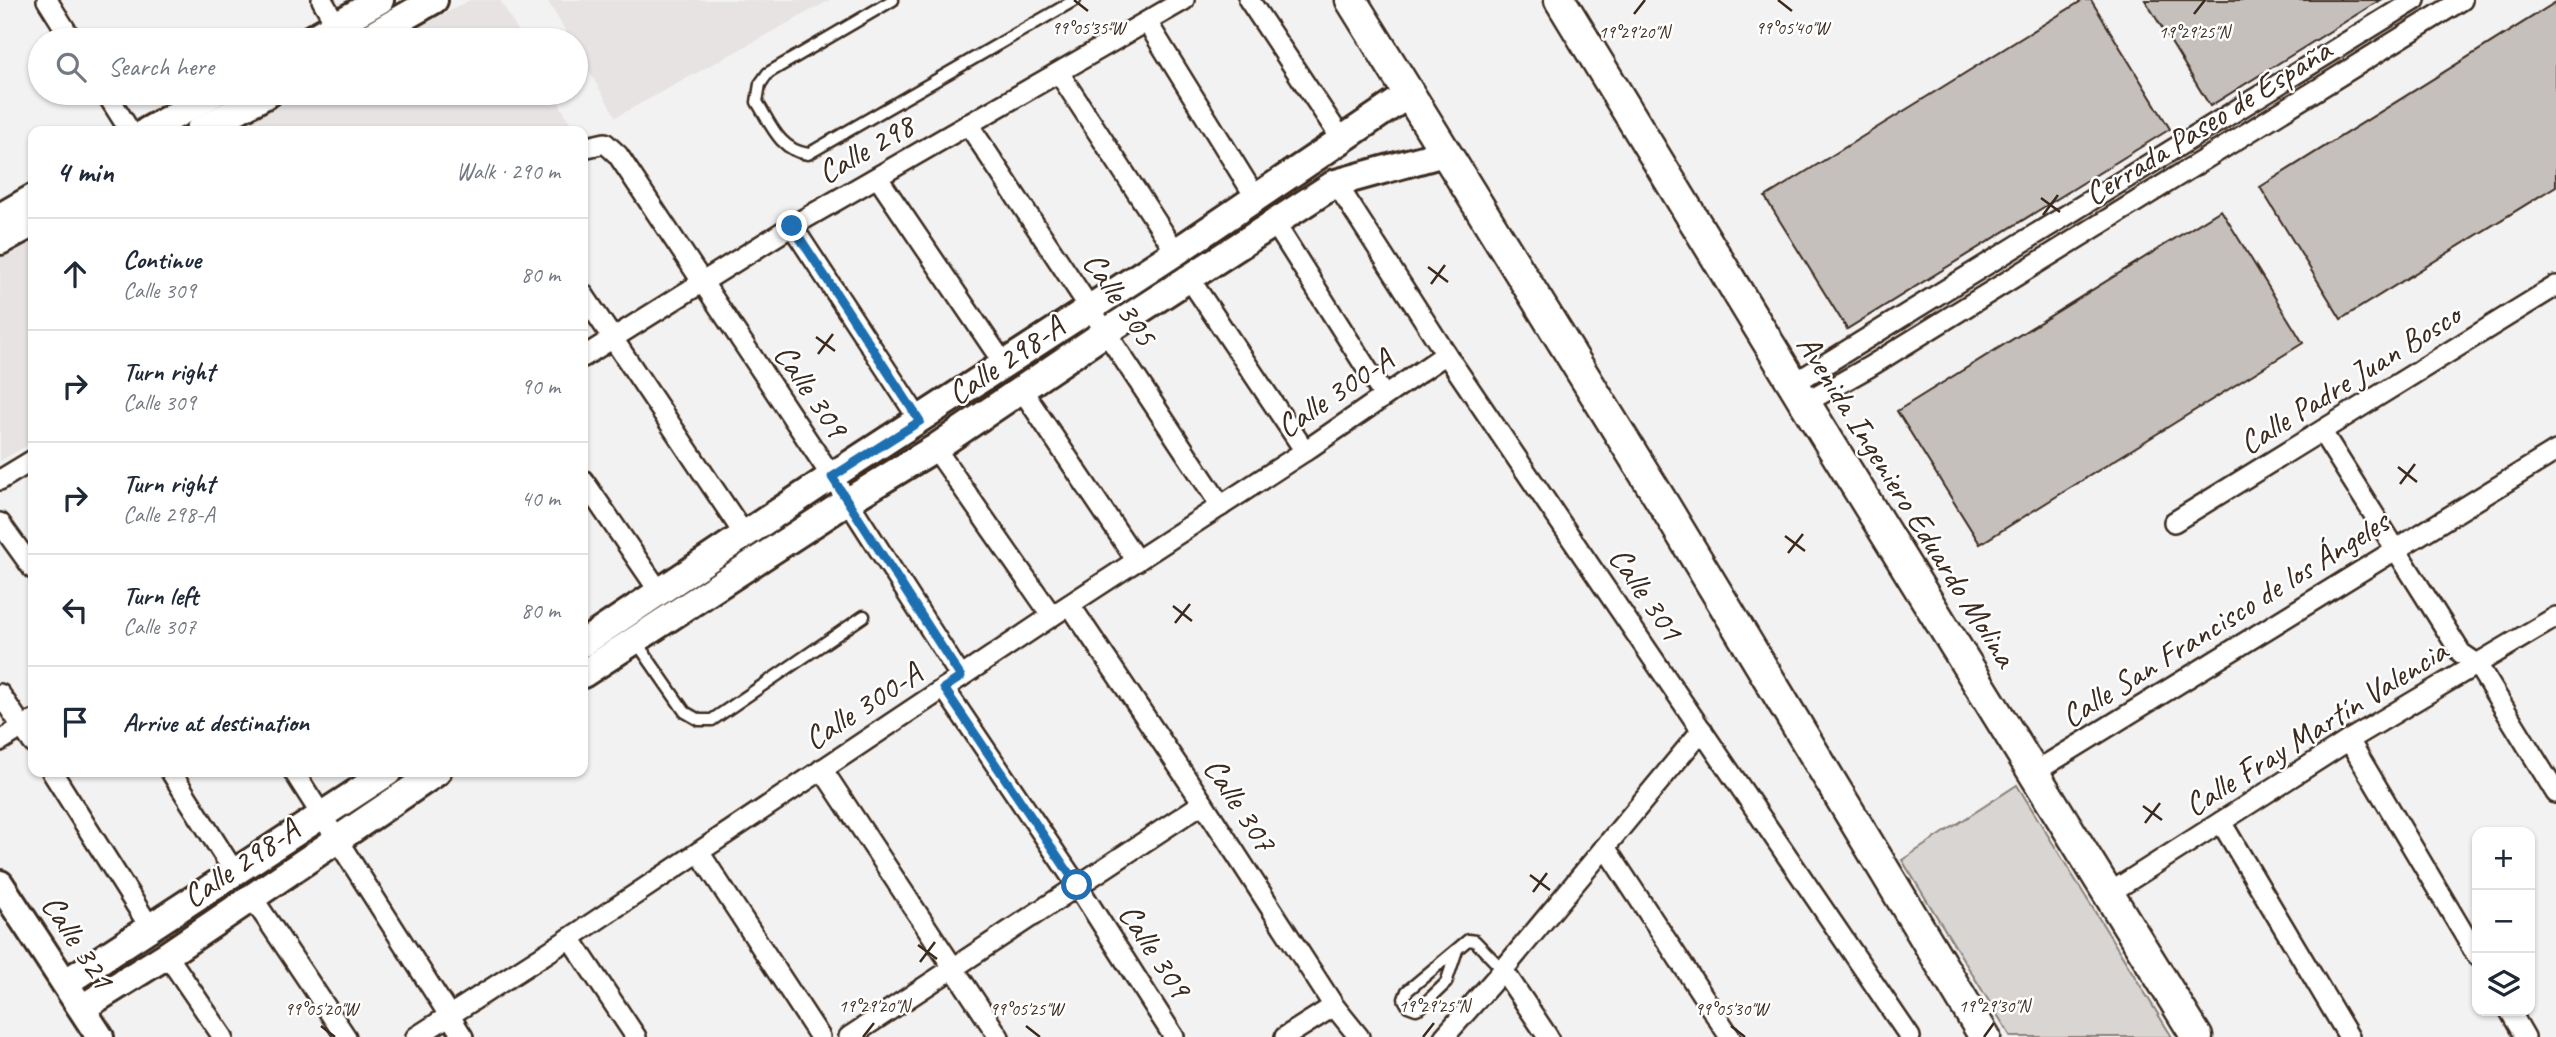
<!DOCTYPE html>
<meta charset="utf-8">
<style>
:root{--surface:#fff;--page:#f2f2f3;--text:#1f2937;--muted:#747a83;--line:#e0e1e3}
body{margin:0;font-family:Caveat,sans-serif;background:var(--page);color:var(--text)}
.controls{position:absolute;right:21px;bottom:21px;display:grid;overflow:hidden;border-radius:14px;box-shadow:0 2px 5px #0004}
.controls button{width:63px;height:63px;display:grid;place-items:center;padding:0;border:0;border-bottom:2px solid var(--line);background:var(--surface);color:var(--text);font:35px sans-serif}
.stop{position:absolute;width:21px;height:21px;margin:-16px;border:5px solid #1f6fb2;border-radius:50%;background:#fff}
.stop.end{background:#1f6fb2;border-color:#fff;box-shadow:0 2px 7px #0008}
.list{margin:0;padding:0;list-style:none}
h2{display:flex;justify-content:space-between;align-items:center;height:91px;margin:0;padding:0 28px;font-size:30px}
h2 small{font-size:23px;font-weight:400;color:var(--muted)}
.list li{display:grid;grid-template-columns:46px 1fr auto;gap:21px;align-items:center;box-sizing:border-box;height:112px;padding:0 28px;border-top:2px solid var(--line)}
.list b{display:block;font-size:26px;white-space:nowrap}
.list p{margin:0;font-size:23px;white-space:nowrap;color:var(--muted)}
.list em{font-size:23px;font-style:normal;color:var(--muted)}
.icon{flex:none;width:38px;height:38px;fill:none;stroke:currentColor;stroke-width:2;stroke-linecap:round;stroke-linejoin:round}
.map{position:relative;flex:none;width:2556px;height:1037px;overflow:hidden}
.search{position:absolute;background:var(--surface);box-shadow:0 2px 5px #0004;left:28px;top:28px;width:560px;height:77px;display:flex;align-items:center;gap:18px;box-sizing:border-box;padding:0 24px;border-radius:38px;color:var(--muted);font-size:26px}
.panel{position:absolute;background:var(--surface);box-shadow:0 2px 5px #0004;left:28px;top:126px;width:560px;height:651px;border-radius:14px}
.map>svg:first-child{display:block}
</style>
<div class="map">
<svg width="2556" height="1037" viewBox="0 0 2556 1037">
<rect width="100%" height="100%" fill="#f3f2f2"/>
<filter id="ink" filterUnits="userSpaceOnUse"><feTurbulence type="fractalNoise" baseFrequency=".0143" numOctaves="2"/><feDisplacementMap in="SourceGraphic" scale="14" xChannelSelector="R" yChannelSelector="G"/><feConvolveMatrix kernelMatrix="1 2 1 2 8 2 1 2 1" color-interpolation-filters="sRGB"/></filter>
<g filter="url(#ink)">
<g fill="#e6e3e2">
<polygon points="470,0 500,0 523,40 396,40"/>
<polygon points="547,0 830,0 616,117 576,49 576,40 571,40"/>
<polygon points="299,93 553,93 575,131 229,131"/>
<polygon points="33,238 33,442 0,461 0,256"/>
</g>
<polygon fill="#d8d5d2" stroke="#8a8078" stroke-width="2" points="2017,785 2172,1037 2011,1037 1902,860"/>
<g fill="#c6c0bd" stroke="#3b2a1e" stroke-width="2">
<polygon points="2083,0 2091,0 2170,129 1847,329 1765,197"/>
<polygon points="2145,0 2380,0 2210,106"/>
<polygon points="2556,2 2556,186 2341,319 2260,187"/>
<polygon points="2221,210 2303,343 1980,544 1897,411"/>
</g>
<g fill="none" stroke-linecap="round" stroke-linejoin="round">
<defs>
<g id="lane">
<path d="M 893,0 L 768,73 L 760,84 L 757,102 C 771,124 779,150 808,154 L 1075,0"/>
<polyline points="635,640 685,712 699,720 712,720 864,616"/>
<polyline points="1457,950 1446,983 1421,1007 1416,1009 1408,1006 1404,999 1407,991 1468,940 1475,941 1503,970"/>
</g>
<g id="street">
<polyline points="47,0 72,40"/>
<polyline points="322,0 345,40"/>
<polyline points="1249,0 1343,141"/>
<polyline points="1147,22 1256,198"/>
<polyline points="1059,73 1176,252"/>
<polyline points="106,93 130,131"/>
<polyline points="968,124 1221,506"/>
<polyline points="583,148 605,143 618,155 848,501 961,677"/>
<polyline points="878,178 1004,364"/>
<polyline points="1336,183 1446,354 1910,1037"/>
<polyline points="1274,222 1384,396"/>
<polyline points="792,226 920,421"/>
<polyline points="1189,278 1305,451"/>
<polyline points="583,294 744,534"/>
<polyline points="583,357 792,226 1184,0"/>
<polyline points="1793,384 2415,0"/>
<polyline points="1022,390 1137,561"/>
<polyline points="1805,403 1869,367 2462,0"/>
<polyline points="2322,432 2461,653 2477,664 2556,793"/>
<polyline points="935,448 1052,616"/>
<polyline points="0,480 33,460"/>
<polyline points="583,480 659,591"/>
<polyline points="2174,522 2556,286"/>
<polyline points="0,523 33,569"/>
<polyline points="1070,605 1203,803 1334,1006 1359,1037"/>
<polyline points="944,688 1077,885 1174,1037"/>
<polyline points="0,694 33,743"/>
<polyline points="2349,740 2477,956"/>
<polyline points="0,741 32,721"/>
<polyline points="822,769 999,1037"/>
<polyline points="52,772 151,929"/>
<polyline points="171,772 235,873"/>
<polyline points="294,772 463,1037"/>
<polyline points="2033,773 2556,451"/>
<polyline points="2221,822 2349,1037"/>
<polyline points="1605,847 1730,1037"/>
<polyline points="699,852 820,1037"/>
<polyline points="2108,894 2349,740 2556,617"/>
<polyline points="252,897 346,1037"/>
<polyline points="570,938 636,1037"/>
<polyline points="167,955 223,1037"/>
<polyline points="1503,970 1548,1037"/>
<polyline points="2510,1011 2525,1037"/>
<polyline points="416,1037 570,938 1052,616 1305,451 1446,354"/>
<polyline points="849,1037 1203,803"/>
<polyline points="1285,1037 1334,1006"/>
<polyline points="1444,1037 1503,970 1702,730"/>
</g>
<g id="secondary">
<polyline points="309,40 380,0"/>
<polyline points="364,40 434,0"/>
<polyline points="147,131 215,93"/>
<polyline points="199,131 269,93"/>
<polyline points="0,217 33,198"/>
<polyline points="0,241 33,223"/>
<polyline points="583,643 832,476 1176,252 1409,94"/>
<polyline points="583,674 848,501 935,448 1106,332 1336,183 1444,153"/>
<polyline points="0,884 100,1037"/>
<polyline points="65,983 388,772"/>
<polyline points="82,1008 167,955 437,772"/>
</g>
<g id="primary">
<polyline points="1351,0 1664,505 1985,1037"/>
<polyline points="1560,0 1805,403 2197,1037"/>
</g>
</defs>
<use href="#lane" stroke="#3b2a1e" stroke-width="15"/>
<use href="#street" stroke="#3b2a1e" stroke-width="24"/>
<use href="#secondary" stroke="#3b2a1e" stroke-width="32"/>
<use href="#primary" stroke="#3b2a1e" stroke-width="35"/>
<use href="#lane" stroke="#fff" stroke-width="10"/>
<use href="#street" stroke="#fff" stroke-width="19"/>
<use href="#secondary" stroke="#fff" stroke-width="26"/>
<use href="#primary" stroke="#fff" stroke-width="30"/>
</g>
</g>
<g fill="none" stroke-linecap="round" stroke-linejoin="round" filter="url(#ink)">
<polyline stroke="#1f6fb2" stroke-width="9" points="792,226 920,421 832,477 961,677 944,688 1077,885"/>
</g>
<path fill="none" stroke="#3b2a1e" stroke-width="2.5" d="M 1074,0 L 1088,11M 1778,0 L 1792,11M 1634,14 L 1645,0M 2194,14 L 2205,0M 2041,198 L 2060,212M 2043,215 L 2058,195M 1428,267 L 1448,282M 1431,284 L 1445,265M 816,337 L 835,351M 818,354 L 833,334M 2398,467 L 2417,482M 2400,484 L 2415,464M 1785,536 L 1805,551M 1788,553 L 1803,534M 1173,606 L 1192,621M 1175,623 L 1190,604M 2143,806 L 2162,820M 2145,823 L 2160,803M 1530,875 L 1550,890M 1533,892 L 1547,873M 918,945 L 937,959M 920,962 L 935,942M 321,1026 L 335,1037M 1026,1026 L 1040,1037M 1731,1026 L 1745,1037M 863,1037 L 874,1023M 1423,1037 L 1434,1023M 1984,1037 L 1994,1023"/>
<g text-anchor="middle" stroke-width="5" stroke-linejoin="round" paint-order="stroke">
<g font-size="33" fill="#3b2a1e" stroke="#fff">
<text transform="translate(2207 121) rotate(-32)" y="12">Cerrada Paseo de España</text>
<text transform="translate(865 148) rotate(-30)" y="12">Calle 298</text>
<text transform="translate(1121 298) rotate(56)" y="12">Calle 305</text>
<text transform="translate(1005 359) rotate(-34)" y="12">Calle 298-A</text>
<text transform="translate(2349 378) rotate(-32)" y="12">Calle Padre Juan Bosco</text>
<text transform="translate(812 390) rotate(56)" y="12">Calle 309</text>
<text transform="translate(1334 392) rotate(-34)" y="12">Calle 300-A</text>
<text transform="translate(1908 500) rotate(58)" y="12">Avenida Ingeniero Eduardo Molina</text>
<text transform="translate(1647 593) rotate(56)" y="12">Calle 301</text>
<text transform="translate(2224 618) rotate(-32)" y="12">Calle San Francisco de los Ángeles</text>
<text transform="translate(862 705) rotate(-33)" y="12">Calle 300-A</text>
<text transform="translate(2315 727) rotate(-32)" y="12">Calle Fray Martín Valencia</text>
<text transform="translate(1241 804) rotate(57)" y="12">Calle 307</text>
<text transform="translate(240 862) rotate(-34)" y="12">Calle 298-A</text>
<text transform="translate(79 941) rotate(57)" y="12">Calle 321</text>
<text transform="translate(1156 950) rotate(57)" y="12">Calle 309</text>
</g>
</g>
<g font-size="18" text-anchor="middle" fill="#3b2a1e" stroke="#fff" stroke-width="5" stroke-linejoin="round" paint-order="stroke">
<text x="1792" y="34">99°05'40"W</text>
<text x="1088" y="34">99°05'35"W</text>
<text x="1634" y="38">19°29'20"N</text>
<text x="2194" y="38">19°29'25"N</text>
<text x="874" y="1012">19°29'20"N</text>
<text x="1434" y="1012">19°29'25"N</text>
<text x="1994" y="1012">19°29'30"N</text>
<text x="321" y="1015">99°05'20"W</text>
<text x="1026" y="1015">99°05'25"W</text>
<text x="1731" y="1015">99°05'30"W</text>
</g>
</svg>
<div class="controls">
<button>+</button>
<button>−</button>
<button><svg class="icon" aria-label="layers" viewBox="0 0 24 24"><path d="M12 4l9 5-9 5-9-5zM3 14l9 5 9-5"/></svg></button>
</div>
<div class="stop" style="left:1077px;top:885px"></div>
<div class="stop end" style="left:792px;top:226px"></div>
<div class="search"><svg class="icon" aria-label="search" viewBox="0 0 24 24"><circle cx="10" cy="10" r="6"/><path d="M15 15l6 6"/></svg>Search here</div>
<section class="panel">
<h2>4 min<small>Walk · 290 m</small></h2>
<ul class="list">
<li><svg class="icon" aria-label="ahead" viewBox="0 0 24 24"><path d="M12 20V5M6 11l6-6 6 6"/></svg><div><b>Continue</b><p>Calle 309</p></div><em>80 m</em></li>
<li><svg class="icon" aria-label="right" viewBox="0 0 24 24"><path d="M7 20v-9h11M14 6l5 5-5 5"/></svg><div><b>Turn right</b><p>Calle 309</p></div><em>90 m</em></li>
<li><svg class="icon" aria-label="right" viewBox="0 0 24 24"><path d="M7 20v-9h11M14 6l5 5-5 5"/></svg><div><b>Turn right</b><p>Calle 298-A</p></div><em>40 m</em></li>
<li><svg class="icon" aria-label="left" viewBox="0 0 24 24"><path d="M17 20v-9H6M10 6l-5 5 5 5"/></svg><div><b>Turn left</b><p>Calle 307</p></div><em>80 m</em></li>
<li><svg class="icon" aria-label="arrive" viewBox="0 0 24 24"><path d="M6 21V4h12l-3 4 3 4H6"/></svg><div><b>Arrive at destination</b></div></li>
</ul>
</section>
</div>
